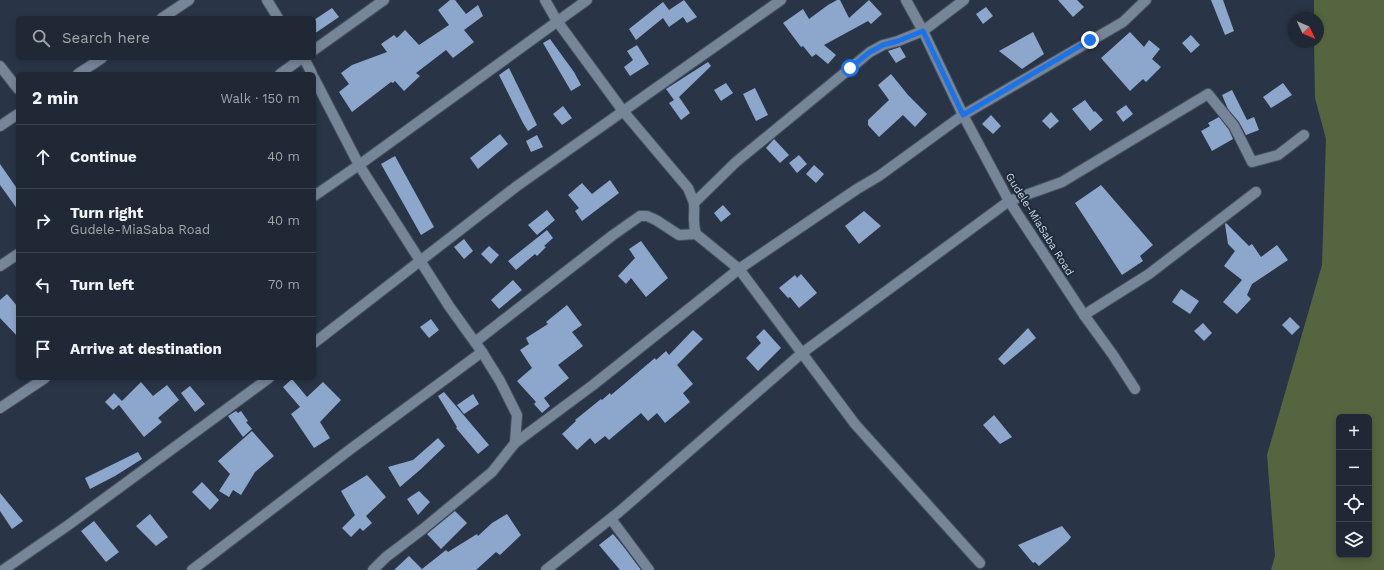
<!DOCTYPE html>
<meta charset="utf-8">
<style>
:root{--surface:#1f2834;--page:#27303c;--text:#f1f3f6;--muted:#a1a6ac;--line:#3c444f}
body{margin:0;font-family:"Work Sans",sans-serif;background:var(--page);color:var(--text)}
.controls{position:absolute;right:12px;bottom:12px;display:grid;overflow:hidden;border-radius:6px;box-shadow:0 2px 6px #0003}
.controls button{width:36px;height:36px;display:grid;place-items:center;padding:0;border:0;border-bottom:1px solid var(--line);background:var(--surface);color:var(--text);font:20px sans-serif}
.compass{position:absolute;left:1288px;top:12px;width:36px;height:36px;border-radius:50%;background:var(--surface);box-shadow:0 2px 6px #0003;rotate:134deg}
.stop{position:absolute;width:12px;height:12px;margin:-9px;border:3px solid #1a73e8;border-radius:50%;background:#fff}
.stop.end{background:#1a73e8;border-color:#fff;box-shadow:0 1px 4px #0008}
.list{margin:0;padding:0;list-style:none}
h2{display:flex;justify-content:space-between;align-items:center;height:52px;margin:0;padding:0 16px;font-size:17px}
h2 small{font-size:13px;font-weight:400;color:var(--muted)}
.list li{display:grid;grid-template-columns:26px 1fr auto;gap:12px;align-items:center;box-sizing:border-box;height:64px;padding:0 16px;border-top:1px solid var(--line)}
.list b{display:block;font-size:15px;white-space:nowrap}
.list p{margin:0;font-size:13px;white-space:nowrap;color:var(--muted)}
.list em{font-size:13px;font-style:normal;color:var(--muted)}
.icon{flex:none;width:22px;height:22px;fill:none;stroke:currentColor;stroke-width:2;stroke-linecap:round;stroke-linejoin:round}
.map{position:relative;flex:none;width:1384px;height:570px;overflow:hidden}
.search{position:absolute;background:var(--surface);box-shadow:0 2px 6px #0003;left:16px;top:16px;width:300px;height:44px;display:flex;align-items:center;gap:10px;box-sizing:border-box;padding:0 14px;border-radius:6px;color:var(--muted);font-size:15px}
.panel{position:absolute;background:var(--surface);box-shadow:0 2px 6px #0003;left:16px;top:72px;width:300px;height:308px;border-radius:6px}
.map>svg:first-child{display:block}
</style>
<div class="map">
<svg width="1384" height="570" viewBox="0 0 1384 570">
<rect width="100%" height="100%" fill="#293546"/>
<path fill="#55653f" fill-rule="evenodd" d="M 1314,0 L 1384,0 L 1384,570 L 1271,570 L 1275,556 L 1267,455 L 1322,265 L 1326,139 L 1315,98 L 1314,42 L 1318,42 L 1318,18 L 1314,18 ZM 1339,417 L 1369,417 L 1369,555 L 1339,555 Z"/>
<g fill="#8da7cc">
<polygon points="450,0 455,0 466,14 478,5 483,16 464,30 474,42 453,58 446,50 416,73 420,76 404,91 395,81 393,83 391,82 352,112 339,92 349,84 341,73 352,65 387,52 381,44 394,35 397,38 405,30 419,45 449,25 438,10"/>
<polygon points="684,0 697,17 687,23 683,17 669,27 663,18 636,40 629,29 663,2 669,10"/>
<polygon points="837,0 840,0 849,18 869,0 882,14 871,24 868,21 824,45 836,55 828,64 816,54 812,57 803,46 801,47 783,23 803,9 809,19 828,5"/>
<polygon points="1058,0 1077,0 1084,7 1073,17"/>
<polygon points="1211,0 1223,0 1234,31 1225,35"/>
<polygon points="986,7 993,16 983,24 976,14"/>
<polygon points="332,8 339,17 314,34 314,20"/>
<polygon points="1033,32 1044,54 1022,69 999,51"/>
<polygon points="1130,32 1144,47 1149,40 1160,49 1152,59 1161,67 1146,82 1143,79 1130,91 1101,58"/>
<polygon points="1191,35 1200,45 1191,53 1182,43"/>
<polygon points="550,39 574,72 581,85 571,91 543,43"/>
<polygon points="637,45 649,64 630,76 624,67 633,60 627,51"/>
<polygon points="900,47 906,57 896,63 888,51"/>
<polygon points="708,62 711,66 679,97 690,113 681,120 669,103 674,100 666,89"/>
<polygon points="509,68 537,125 528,131 523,123 499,75"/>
<polygon points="891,74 908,95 927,114 915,127 903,115 879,137 868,125 868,120 889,100 878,85"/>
<polygon points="726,83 733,93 721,101 714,90"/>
<polygon points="1283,83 1292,95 1271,108 1263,97"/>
<polygon points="755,88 768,115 756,121 743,94"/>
<polygon points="1232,90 1247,120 1254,117 1259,130 1246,135 1239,122 1228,109 1222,95"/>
<polygon points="1085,100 1094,112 1095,111 1103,120 1090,131 1072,109"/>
<polygon points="1126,105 1133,114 1123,122 1116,112"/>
<polygon points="563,106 572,118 562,125 553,114"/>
<polygon points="1051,112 1059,121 1050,129 1042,121"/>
<polygon points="991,115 1001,126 993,134 982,124"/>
<polygon points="1219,117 1229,130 1233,139 1212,151 1201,131 1210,126 1208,123"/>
<polygon points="500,134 508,144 478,169 470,158"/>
<polygon points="537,135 543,147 531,152 526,141"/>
<polygon points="774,139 789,155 780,163 766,148"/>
<polygon points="799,155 807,164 797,173 789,163"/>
<polygon points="395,156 434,227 421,235 381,164"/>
<polygon points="0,164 18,190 18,210 0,185"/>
<polygon points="814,165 824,174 816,183 806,174"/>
<polygon points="610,180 619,193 582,221 575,211 579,208 568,195 582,183 592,194"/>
<polygon points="1101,185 1153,245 1140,256 1143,261 1122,275 1075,203"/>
<polygon points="723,205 731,214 721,222 714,213"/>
<polygon points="547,210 555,220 537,235 528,225"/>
<polygon points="864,211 881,226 859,244 845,226"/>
<polygon points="1226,223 1249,246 1252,244 1261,257 1277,245 1288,260 1252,284 1247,295 1251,299 1237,314 1223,302 1242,280 1224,266 1235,251 1228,244 1225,224"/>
<polygon points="547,230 553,238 544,246 546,247 537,256 535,254 516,270 508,261"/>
<polygon points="464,239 473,251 464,259 454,247"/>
<polygon points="641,241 668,278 646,297 631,278 626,284 618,276 635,258 629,249"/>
<polygon points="489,246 499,255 491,264 481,254"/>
<polygon points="801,274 817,293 799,308 790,297 788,298 779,288 795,275 797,278"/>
<polygon points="513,280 522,290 499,309 491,300"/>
<polygon points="1181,289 1199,301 1190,314 1172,302"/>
<polygon points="7,294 18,307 18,337 0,318 0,300"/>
<polygon points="567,305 582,325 572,332 583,346 558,365 569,378 544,398 550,406 542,413 534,404 536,402 517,381 532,368 520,350 529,344 526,338 548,324 546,322"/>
<polygon points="1290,317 1300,327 1292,335 1282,325"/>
<polygon points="431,319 439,330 429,338 420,327"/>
<polygon points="1203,323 1212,333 1204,341 1194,331"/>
<polygon points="1028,328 1036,338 1004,365 998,359"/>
<polygon points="764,329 781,348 758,371 746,358 761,343 756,337"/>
<polygon points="693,330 703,339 677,365 693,384 683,393 690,402 665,423 657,413 648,421 641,413 609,440 605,436 595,444 590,438 577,450 562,434 576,421 575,420 601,399 602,400 610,393 611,395 655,358 656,360 666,351 669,355"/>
<polygon points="292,379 307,397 323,382 341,400 320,422 330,438 314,448 291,414 300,407 283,387"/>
<polygon points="141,382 153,396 167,385 179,400 158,418 162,422 144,437 119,405 113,410 105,402 114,393 122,401"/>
<polygon points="190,386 205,404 195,412 181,393"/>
<polygon points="444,392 489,445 478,454 456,428 457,427 438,396"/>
<polygon points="473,394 479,404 464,414 457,405"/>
<polygon points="236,411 238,413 241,411 248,421 246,422 252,429 243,437 228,416"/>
<polygon points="994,415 1012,437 1000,444 983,425"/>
<polygon points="252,431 274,456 255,472 241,495 233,490 229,497 219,491 230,474 218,461"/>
<polygon points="438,438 445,446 421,469 400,487 388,467 413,460"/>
<polygon points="138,452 142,459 115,476 90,489 85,478"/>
<polygon points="367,475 386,497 366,516 372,523 363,531 360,528 351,537 342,528 355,515 341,491"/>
<polygon points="202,482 219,500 210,510 192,492"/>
<polygon points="419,491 430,502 418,515 407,499"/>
<polygon points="0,493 23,521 12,529 0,511"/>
<polygon points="455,511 467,523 441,549 427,534"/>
<polygon points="150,514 168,537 156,546 136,526"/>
<polygon points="507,514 521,535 500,555 496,552 476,570 394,570 409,556 422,569 446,550 448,552 477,534 478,536 492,523"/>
<polygon points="94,521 119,552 106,562 81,531"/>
<polygon points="1062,526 1071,537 1068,541 1039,566 1035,562 1033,563 1018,545"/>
<polygon points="613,534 623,546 641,570 620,570 599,545"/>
</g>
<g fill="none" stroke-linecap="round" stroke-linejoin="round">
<defs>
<g id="minor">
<polyline points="267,0 278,18"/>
<path d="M 545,0 L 557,21 L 623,111 L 688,188 C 690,193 693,199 694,204 C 695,216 692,222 696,234 L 739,269 L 855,424 L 980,563"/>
<polyline points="906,0 923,31 963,115 1009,201 1084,315 1113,355 1135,389"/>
<polyline points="162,18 189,0"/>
<polyline points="314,50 384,0"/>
<polyline points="304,58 312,74"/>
<polyline points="0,66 18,89"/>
<polyline points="78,74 102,58"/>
<polyline points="280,74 302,58"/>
<polyline points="314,78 359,165 449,306 482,352 500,381 517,415 515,443 492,472 423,529 386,557 373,570"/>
<polyline points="0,126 18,114"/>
<polyline points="314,196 359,165 587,0"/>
<polyline points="694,203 736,162 870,52 883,45 898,41 923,31 964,0"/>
<polyline points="0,266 18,254"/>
<polyline points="1084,315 1149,274 1256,192"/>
<polyline points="475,342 613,235 640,216 647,216 656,220 679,235 696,234"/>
<polyline points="314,343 517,186 781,0"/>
<polyline points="0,408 45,378"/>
<polyline points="515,443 593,385 739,269 857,189 879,176 963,115 1123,22 1146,0"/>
<polyline points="611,519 649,570"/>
<polyline points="3,570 67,526 269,378"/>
<polyline points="192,570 352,448 482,352"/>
<polyline points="546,570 619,512 802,353 1009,201 1062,182 1208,94 1234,126 1252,162 1278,155 1304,135"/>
</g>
</defs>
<use href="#minor" stroke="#46515e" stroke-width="12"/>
<use href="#minor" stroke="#778599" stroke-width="10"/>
</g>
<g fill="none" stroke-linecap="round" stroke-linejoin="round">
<polyline stroke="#1a73e8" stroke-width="5" points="850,68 870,52 883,45 898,41 923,31 963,115 1090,40"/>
</g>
<g text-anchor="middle" stroke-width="4" stroke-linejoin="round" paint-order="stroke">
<g font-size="11" fill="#cdd5e0" stroke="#1f2b3c">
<text transform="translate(1040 224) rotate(58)" y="4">Gudele-MiaSaba Road</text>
</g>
</g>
</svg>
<div class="controls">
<button>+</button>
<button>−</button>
<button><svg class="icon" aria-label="locate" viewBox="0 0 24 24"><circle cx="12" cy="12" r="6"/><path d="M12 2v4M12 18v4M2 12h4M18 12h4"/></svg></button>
<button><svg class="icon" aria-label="layers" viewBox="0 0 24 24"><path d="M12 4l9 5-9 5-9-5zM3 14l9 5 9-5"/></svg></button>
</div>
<svg class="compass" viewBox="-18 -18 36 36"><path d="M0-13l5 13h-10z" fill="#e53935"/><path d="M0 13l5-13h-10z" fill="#a1a6ac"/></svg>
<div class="stop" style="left:850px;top:68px"></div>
<div class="stop end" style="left:1090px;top:40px"></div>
<div class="search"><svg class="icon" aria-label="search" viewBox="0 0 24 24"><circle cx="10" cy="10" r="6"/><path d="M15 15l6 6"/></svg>Search here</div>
<section class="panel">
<h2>2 min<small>Walk · 150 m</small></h2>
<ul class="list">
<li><svg class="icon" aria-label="ahead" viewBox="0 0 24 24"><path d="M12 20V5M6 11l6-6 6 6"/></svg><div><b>Continue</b></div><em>40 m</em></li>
<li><svg class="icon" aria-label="right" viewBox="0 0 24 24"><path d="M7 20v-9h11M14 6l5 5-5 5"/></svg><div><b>Turn right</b><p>Gudele-MiaSaba Road</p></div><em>40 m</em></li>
<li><svg class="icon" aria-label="left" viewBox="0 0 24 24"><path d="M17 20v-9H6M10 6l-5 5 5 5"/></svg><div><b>Turn left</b></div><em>70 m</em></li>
<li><svg class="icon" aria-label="arrive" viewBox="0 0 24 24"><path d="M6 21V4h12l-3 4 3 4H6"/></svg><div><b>Arrive at destination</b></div></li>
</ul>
</section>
</div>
